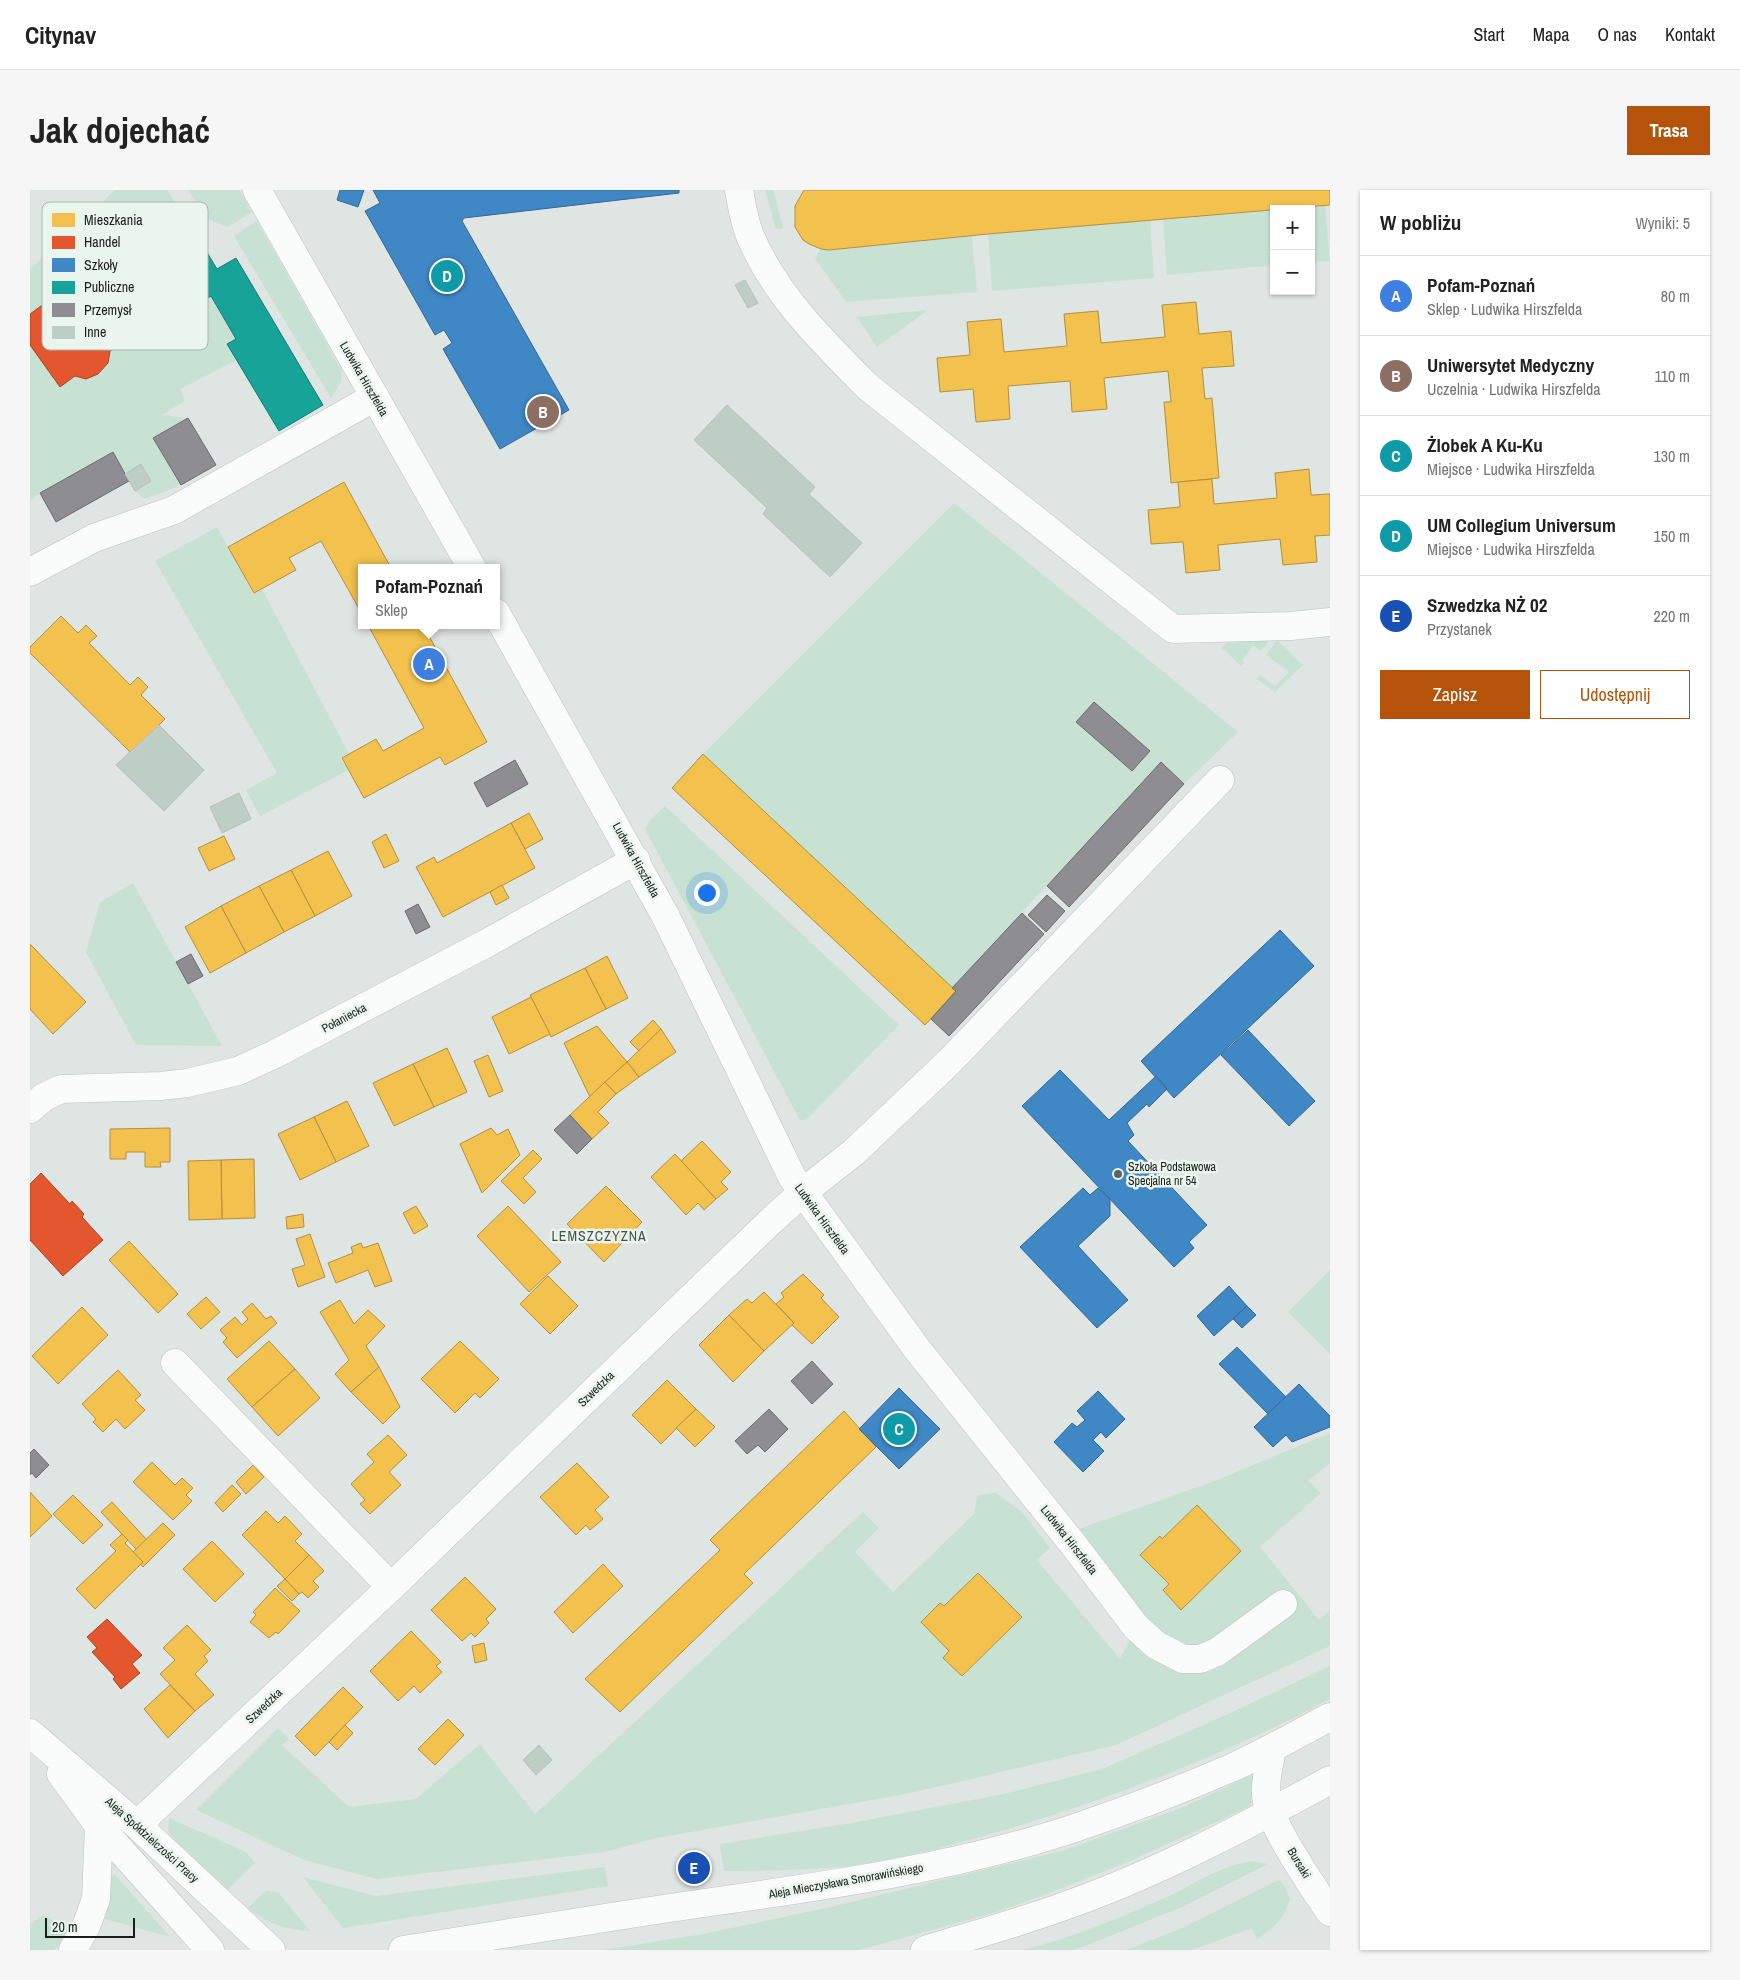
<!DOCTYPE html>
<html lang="pl">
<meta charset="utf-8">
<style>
:root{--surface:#fff;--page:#f6f6f6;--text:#222;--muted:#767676;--line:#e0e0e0;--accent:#b45309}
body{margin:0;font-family:"Archivo Narrow",sans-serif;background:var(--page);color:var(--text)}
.controls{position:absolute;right:15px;top:15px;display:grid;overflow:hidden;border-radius:0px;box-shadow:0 1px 4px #0004}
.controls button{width:45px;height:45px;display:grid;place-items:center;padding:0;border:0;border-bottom:1px solid var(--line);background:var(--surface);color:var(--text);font:25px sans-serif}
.scale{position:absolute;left:15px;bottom:12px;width:90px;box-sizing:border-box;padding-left:5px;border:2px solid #1a1e1b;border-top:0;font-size:14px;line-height:18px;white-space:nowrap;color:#1a1e1b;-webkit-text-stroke:4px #eaf5ee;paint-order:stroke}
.you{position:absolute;left:676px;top:702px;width:18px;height:18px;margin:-12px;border:4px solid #fff;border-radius:50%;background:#1a73e8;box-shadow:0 0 0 8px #1a73e833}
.badge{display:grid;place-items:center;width:32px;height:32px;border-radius:50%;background:var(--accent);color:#fff;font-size:16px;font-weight:700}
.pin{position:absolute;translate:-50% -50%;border:2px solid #fff;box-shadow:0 1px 5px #0006}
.popup{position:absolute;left:328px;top:374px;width:142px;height:65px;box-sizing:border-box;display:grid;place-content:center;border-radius:0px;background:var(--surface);filter:drop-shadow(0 1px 4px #0005);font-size:16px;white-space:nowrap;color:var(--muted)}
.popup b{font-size:19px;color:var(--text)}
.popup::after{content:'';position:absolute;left:50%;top:100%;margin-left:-10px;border:10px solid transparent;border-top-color:var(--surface)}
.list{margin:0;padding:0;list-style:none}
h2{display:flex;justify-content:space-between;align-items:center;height:65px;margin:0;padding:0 20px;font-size:21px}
h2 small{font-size:16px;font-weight:400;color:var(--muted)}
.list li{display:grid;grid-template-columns:32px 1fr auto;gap:15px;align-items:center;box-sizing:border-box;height:80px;padding:0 20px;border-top:1px solid var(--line)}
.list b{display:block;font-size:19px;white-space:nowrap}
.list p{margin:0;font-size:16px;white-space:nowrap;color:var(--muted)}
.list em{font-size:16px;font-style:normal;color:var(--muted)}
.actions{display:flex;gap:10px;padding:15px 20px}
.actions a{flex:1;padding:11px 0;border:1px solid var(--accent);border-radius:0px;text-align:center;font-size:18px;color:var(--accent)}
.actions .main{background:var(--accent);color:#fff}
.map{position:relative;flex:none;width:1300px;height:1760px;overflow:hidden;border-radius:0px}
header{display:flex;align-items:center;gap:30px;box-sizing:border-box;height:70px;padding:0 25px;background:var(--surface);border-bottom:1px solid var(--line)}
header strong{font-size:24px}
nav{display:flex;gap:28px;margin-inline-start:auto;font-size:18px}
.intro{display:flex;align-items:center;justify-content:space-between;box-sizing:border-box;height:120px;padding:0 30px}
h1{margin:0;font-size:35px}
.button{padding:12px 22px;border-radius:0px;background:var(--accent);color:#fff;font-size:18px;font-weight:700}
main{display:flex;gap:30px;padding:0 30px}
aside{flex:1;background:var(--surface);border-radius:0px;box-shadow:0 1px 4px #0004}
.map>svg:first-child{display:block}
</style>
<header>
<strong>Citynav</strong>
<nav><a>Start</a><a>Mapa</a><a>O nas</a><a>Kontakt</a></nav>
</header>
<div class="intro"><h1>Jak dojechać</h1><a class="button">Trasa</a></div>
<main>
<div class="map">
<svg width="1300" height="1760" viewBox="0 0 1300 1760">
<rect width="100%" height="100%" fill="#dfe5e2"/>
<g fill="#c7e2d3">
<polygon points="85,0 137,0 166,44 101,83 132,135 181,106 206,149 198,154 207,170 150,199 155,211 132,225 158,228 123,248 151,295 115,309 105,301 110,275 95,284 83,262 10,303 0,311 0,79"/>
<polygon points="158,0 209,0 222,22 198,37 180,30"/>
<polygon points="735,0 743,0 753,38 746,39"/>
<polygon points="1295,16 1300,71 1281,72 1281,19 1261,19"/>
<polygon points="1244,20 1244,75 1137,85 1133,30"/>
<polygon points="1120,30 1124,88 962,101 958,44"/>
<polygon points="227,31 312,181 311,192 301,208 204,46"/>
<polygon points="942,46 947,102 816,112 785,68 791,59 808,59"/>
<polygon points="898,120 847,157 827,127"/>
<polygon points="924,313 1208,542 1154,594 1130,573 922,798 673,564"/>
<polygon points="187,337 223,404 232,399 319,564 310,568 318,580 230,626 216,600 247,583 125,371"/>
<polygon points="1241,449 1231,461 1223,456 1213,469 1212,471 1214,473 1211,476 1192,458 1196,453"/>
<polygon points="1247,450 1273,475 1245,502 1227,489 1230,485 1245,496 1259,482 1236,465"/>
<polygon points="635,616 869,835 776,930 770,930 615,639 619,631"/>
<polygon points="103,693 192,856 106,855 56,762 70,712"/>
<polygon points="1300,1080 1300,1164 1258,1122"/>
<polygon points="1300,1243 1300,1273 1278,1291 1291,1303 1230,1357 1289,1430 1300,1420 1300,1456 1086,1555 881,1603 622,1649 575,1662 347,1689 277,1671 166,1620 248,1538 259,1549 252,1555 319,1617 386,1609 450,1554 505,1624 833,1322 849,1338 825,1362 863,1402 944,1324 947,1305 966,1303 993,1323 1020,1358 1007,1370 1090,1469 1106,1437 1035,1344 1190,1289"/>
<path d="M 1300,1476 L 1300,1509 C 1200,1562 1096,1603 988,1636 C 933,1652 876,1669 819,1676 C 777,1681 735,1680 694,1681 L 690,1654 L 821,1633 L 974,1604 L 1072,1579 L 1196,1525 Z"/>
<polygon points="1228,1582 1222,1600 1221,1616 1100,1671 1035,1697 967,1722 829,1760 573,1760 673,1744 801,1717 1035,1660 1154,1617"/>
<polygon points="139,1628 216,1662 225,1673 197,1700 141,1646 138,1640"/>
<path d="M 1222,1671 L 1238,1674 L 1152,1717 L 1045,1760 L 993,1760 C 1042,1748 1091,1727 1137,1707 C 1164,1694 1192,1675 1222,1671 Z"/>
<polygon points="575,1677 578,1696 313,1738 273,1687 346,1706"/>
<path d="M 83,1684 L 86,1686 L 140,1747 L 75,1729 C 78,1717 77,1694 83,1684 Z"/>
<path d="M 1249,1690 L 1255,1697 L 1260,1709 C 1252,1732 1246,1735 1227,1750 L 1222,1738 L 1162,1760 L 1096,1760 L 1150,1739 Z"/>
<path d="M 236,1701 L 248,1702 L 280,1741 C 257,1740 235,1733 218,1718 Z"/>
<polygon points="13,1725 39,1738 29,1755 24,1760 0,1760 0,1734"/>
</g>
<g fill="#f2c14e" stroke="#b1903f">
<polygon points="774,0 1300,0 1300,15 958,44 799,60 791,59 779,54 773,50 765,37 765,16"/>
<polygon points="1166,112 1169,144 1201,141 1204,176 1172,178 1175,209 1182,208 1189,288 1141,293 1134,212 1141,212 1138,181 1074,188 1077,219 1042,222 1040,191 978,196 980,229 946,232 943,199 910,202 907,168 940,165 937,132 971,129 974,162 1037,156 1034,124 1068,121 1071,153 1135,147 1132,115"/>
<polygon points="1279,279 1281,305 1300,304 1300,345 1285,346 1287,372 1253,375 1250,349 1188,355 1190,380 1156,383 1153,352 1121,354 1118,320 1150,317 1148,292 1182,289 1184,314 1247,308 1245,283"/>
<polygon points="314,292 361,378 332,378 332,424 291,351 259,368 266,380 224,403 198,357"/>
<polygon points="31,426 48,443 56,435 67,446 59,453 100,495 108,487 118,497 111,505 135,529 101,563 0,463 0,457"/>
<polygon points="338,435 393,435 457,552 415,575 410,567 334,608 312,568 346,549 353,561 394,538"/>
<polygon points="673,564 926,801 895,835 642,598"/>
<polygon points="499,623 513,649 495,659 481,633"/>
<polygon points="481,633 505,678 413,727 386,677 404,667 407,673"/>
<polygon points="356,644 369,671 354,678 342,652"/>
<polygon points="194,646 205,669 179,681 168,658"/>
<polygon points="298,661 322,706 285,726 261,680"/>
<polygon points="261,680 285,726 254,742 229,696"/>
<polygon points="472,695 479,708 466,715 460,702"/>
<polygon points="229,696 254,742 216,763 191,716"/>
<polygon points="191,716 216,763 180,783 155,737"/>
<polygon points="0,754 56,812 23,844 0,819"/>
<polygon points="577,766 598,808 576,819 555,778"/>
<polygon points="555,778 576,819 521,847 500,805"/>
<polygon points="501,807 520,844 479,864 462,827"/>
<polygon points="623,830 631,839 609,861 600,852"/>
<polygon points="567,836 597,872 560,907 534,853"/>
<polygon points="631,839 646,862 609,887 597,872"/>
<polygon points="417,858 437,902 404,917 383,874"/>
<polygon points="458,865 473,901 459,907 444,871"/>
<polygon points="597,872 609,887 586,904 575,892"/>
<polygon points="383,874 404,917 364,936 343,893"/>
<polygon points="575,892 586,904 568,922 579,933 562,949 540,925"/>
<polygon points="317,911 339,956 306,972 284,927"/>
<polygon points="284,927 306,972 270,990 248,944"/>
<polygon points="140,938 140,972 130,972 131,977 115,977 115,962 96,962 96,969 80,969 80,939"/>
<polygon points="461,938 467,945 478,939 490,965 452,1003 430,954"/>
<polygon points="672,951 701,982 691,992 698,999 686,1009 651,971"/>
<polygon points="503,960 512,969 493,988 506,1002 494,1014 471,991"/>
<polygon points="645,964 686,1009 674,1020 668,1013 656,1025 621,987"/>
<polygon points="224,969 225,1028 192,1029 191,970"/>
<polygon points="191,970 192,1029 159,1030 158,971"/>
<polygon points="576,996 612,1032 574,1072 537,1034"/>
<polygon points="386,1016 398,1036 384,1044 373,1023"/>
<polygon points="478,1016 531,1072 499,1102 447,1046"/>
<polygon points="273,1024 274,1037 257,1039 256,1027"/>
<polygon points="280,1044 295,1087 268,1097 262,1079 275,1075 266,1049"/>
<polygon points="99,1051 148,1104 128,1123 79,1070"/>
<polygon points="331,1053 333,1058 348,1053 362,1091 345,1097 338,1080 306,1093 298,1073 323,1063 321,1057"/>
<polygon points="773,1084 794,1105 791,1108 809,1127 782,1154 762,1135 764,1133 746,1114 754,1107 751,1103"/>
<polygon points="518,1086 548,1116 520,1144 490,1114"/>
<polygon points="734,1102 764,1133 734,1161 699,1125 717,1109 722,1113"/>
<polygon points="176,1107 190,1122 171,1139 157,1124"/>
<polygon points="310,1110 324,1134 338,1120 355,1136 336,1156 349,1177 321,1202 305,1184 319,1170 290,1122"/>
<polygon points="222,1113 236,1129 241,1126 247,1133 207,1168 193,1152 197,1148 190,1140 205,1127 212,1135 218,1129 212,1122"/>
<polygon points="52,1117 78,1145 28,1194 2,1166"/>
<polygon points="699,1125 734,1161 703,1192 669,1155"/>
<polygon points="239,1151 265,1179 222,1217 197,1189"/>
<polygon points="430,1151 469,1189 450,1208 445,1203 425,1223 391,1189"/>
<polygon points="349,1177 370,1217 353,1234 321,1202"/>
<polygon points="265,1179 290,1208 248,1246 222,1217"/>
<polygon points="88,1180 111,1205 105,1210 115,1220 95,1239 86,1229 73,1242 63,1232 66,1229 52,1214"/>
<polygon points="637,1190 666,1219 631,1254 602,1225"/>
<polygon points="666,1219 685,1237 665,1257 646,1238"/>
<polygon points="814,1221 846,1257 714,1384 723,1393 590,1522 555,1489 690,1360 680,1350"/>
<polygon points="358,1245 377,1265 359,1282 371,1295 340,1324 330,1314 335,1310 321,1294 344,1272 337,1264"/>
<polygon points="122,1272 145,1295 152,1288 163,1298 156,1305 162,1311 143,1330 103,1292"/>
<polygon points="547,1273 579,1307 565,1320 573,1329 560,1340 556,1335 546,1345 510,1307"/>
<polygon points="223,1275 234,1287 216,1304 206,1292"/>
<polygon points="202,1295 211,1304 193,1322 185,1313"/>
<polygon points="0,1302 22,1326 0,1347"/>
<polygon points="43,1305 73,1335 53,1354 23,1324"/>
<polygon points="82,1312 117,1350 107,1360 71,1322"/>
<polygon points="1167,1315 1211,1361 1151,1420 1133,1400 1139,1394 1110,1365 1130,1346 1132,1349"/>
<polygon points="236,1321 248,1333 255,1326 272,1344 265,1351 279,1365 255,1389 212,1345"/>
<polygon points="133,1333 145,1345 113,1377 101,1364"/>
<polygon points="92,1344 98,1350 95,1353 113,1372 65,1419 46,1399 86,1361 80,1355"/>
<polygon points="182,1351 214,1384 185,1412 153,1379"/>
<polygon points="279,1365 294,1381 283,1391 289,1397 278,1408 272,1402 269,1404 255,1389"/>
<polygon points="573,1374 593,1396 543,1443 524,1422"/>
<polygon points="948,1383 992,1427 932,1486 913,1468 919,1461 891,1432 910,1413 914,1416"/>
<polygon points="435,1387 466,1419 456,1429 459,1433 445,1447 441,1443 432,1451 401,1420"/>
<polygon points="255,1389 269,1404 262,1411 247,1396"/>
<polygon points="245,1398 270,1421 248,1444 246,1442 239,1448 220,1432 226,1425 223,1422"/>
<polygon points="157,1435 181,1460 174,1466 178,1471 165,1484 184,1505 165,1521 130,1484 145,1470 133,1458"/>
<polygon points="381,1441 411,1472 406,1476 412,1482 390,1503 384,1496 368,1511 340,1481"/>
<polygon points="454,1453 457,1470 445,1473 442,1456"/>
<polygon points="140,1495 165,1521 138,1548 114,1519"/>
<polygon points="313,1497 333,1517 285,1566 265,1546"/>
<polygon points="418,1529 434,1545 405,1575 388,1559"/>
<polygon points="315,1535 323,1543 307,1560 299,1552"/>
</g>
<g fill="#e4572e" stroke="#a74628">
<polygon points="22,108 42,136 72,115 97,150 80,161 78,173 68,184 56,189 45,186 30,197 0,155 0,124"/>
<polygon points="11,983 40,1014 42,1011 54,1024 52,1027 73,1050 33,1086 0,1050 0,994"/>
<polygon points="77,1429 112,1465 102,1474 110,1483 91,1499 83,1489 85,1487 62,1462 67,1458 57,1447"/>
</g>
<g fill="#3f88c5" stroke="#346892">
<polygon points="310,0 334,0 328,17 307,10"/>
<polygon points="343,0 649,0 649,3 434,28 432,31 539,220 470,259 413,159 422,153 414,140 405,145 335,21 350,13"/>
<polygon points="1250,740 1284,776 1144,908 1111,871"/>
<polygon points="1218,840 1285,911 1259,936 1191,865"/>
<polygon points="1030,880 1079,930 1126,886 1137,899 1119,917 1117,914 1097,933 1104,945 1098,951 1177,1035 1159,1052 1164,1058 1144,1077 992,916"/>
<polygon points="1053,998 1060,1005 1068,998 1080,1009 1080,1026 1048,1056 1098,1110 1067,1138 990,1057"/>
<polygon points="1199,1096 1217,1116 1184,1146 1167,1126"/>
<polygon points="1217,1116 1226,1125 1212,1138 1203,1129"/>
<polygon points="1207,1157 1256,1207 1238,1224 1189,1174"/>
<polygon points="1269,1194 1300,1226 1300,1237 1262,1252 1256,1245 1243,1257 1224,1237"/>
<polygon points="869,1198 910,1239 869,1279 829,1239"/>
<polygon points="1068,1201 1095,1229 1076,1248 1071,1242 1063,1250 1074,1261 1053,1282 1024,1252 1042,1233 1047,1237 1055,1230 1047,1221"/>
</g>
<polygon fill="#17a398" stroke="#187b72" points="166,44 187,79 206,68 293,215 249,241 197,154 206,149 181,106 132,135 101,83"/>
<g fill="#8d8d92" stroke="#6a6c6e">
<polygon points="158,228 186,275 151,295 123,248"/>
<polygon points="83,262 99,291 26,332 10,303"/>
<polygon points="1064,512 1120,561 1102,581 1046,532"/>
<polygon points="485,570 498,594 457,617 444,593"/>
<polygon points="1131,572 1154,594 1039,717 1017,696"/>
<polygon points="1017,705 1035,721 1016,742 998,725"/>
<polygon points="388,714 400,737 386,744 375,721"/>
<polygon points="992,723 1014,744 919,846 901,829 926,801 922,798"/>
<polygon points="161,764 173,786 158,794 146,772"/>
<polygon points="540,925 562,949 547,964 524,940"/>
<polygon points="782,1171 803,1194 782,1214 761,1191"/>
<polygon points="739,1219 758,1239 735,1262 728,1255 717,1264 705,1251"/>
<polygon points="4,1259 19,1275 6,1288 2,1283 0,1285 0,1263"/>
</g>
<g fill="#becec5" stroke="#babfbd">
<polygon points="715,90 728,113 718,118 705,95"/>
<polygon points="697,215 785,297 779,304 832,353 800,387 733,324 737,318 664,250"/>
<polygon points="111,274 121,291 105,301 95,284"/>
<polygon points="129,535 174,580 134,621 86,575"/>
<polygon points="209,603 221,629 192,643 180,617"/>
<polygon points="509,1555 522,1570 506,1585 493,1570"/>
</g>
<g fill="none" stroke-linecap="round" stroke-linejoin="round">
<defs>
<g id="minor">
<polyline points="227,0 442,378"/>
<path d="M 709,0 C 712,16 714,33 721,48 C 746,106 794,153 838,197 L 1143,439 L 1261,436 L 1300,432"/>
<polyline points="0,382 64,348 144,320 345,207"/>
<polyline points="466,423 636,727 762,987 887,1159 1043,1354 1106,1437 1126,1455 1153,1469 1170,1469 1187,1462 1253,1414"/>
<polyline points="0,919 14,907 31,899 131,896 157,893 208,881 245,864 457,753 606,670"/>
<polyline points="145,1173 361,1397"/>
<path d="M 1242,1558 C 1240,1572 1235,1589 1236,1604 C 1236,1629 1284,1699 1300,1722"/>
<polyline points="107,1635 361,1397 743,1029 772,1003 824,962 921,870 1190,590"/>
</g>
<g id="major">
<polyline points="0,1543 107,1635 241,1760"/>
<polyline points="31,1584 69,1636 180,1760"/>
<polyline points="43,1760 57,1734 66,1709 69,1636"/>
<path d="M 373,1760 C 469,1745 564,1729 660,1715 C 787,1697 915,1680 1039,1640 C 1093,1622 1148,1601 1201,1578 C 1235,1563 1267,1544 1300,1527"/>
<path d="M 895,1760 C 943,1745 992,1732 1040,1714 C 1130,1682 1216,1636 1300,1590"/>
</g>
</defs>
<use href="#minor" stroke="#bdc2bf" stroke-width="29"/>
<use href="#major" stroke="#bdc2bf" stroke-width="29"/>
<use href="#minor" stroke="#fafbfb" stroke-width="28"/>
<use href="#major" stroke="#fafbfb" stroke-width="28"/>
</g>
<circle fill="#5f6461" stroke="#eaf5ee" stroke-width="2" cx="1088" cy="984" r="5"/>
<g text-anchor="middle" stroke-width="5" stroke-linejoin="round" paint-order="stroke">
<g font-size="12" fill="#1a1e1b" stroke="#eaf5ee">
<text transform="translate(334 189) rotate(60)" y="4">Ludwika Hirszfelda</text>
<text transform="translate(606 670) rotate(61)" y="4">Ludwika Hirszfelda</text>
<text transform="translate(314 828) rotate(-28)" y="4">Połaniecka</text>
<text transform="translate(792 1029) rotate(54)" y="4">Ludwika Hirszfelda</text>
<text transform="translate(566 1199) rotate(-44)" y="4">Szwedzka</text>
<text transform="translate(1039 1350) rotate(52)" y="4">Ludwika Hirszfelda</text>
<text transform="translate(234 1516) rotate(-43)" y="4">Szwedzka</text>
<text transform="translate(122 1650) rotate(42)" y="4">Aleja Spółdzielczości Pracy</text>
<text transform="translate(1269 1673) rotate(59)" y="4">Bursaki</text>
<text transform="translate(816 1691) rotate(-10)" y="4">Aleja Mieczysława Smorawińskiego</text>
</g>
<g font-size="12" fill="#1a1e1b" stroke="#eaf5ee" text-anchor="start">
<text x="1098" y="981">Szkoła Podstawowa<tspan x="1098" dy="14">Specjalna nr 54</tspan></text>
</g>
<g font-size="14" letter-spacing="1" fill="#48524c" stroke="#eaf5ee">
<text x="569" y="1051">LEMSZCZYZNA</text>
</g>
</g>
<rect x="12" y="12" width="166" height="148" rx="8" fill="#eaf5ee" stroke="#acb4af" stroke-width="1"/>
<rect x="22" y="23" width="23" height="14" fill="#f2c14e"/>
<rect x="22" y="46" width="23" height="13" fill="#e4572e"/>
<rect x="22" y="68" width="23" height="14" fill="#3f88c5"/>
<rect x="22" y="91" width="23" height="13" fill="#17a398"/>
<rect x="22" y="113" width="23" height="14" fill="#8d8d92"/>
<rect x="22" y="136" width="23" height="13" fill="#becec5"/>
<g font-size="14" fill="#1a1e1b">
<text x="54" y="35">Mieszkania</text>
<text x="54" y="57">Handel</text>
<text x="54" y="80">Szkoły</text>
<text x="54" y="102">Publiczne</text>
<text x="54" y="125">Przemysł</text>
<text x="54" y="147">Inne</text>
</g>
</svg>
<div class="controls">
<button>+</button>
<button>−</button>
</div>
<div class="scale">20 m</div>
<div class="you"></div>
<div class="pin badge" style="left:399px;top:474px;background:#3f7fe0">A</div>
<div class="popup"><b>Pofam-Poznań</b>Sklep</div>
<div class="pin badge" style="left:513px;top:222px;background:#8d6e63">B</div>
<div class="pin badge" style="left:869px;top:1239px;background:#0f9aa8">C</div>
<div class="pin badge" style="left:417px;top:86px;background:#0f9aa8">D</div>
<div class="pin badge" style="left:664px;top:1678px;background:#1a4fb4">E</div>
</div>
<aside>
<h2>W pobliżu<small>Wyniki: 5</small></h2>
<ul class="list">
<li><span class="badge" style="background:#3f7fe0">A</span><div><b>Pofam-Poznań</b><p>Sklep · Ludwika Hirszfelda</p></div><em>80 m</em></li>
<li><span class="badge" style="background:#8d6e63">B</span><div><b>Uniwersytet Medyczny</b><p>Uczelnia · Ludwika Hirszfelda</p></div><em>110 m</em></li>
<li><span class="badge" style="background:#0f9aa8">C</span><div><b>Żlobek A Ku-Ku</b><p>Miejsce · Ludwika Hirszfelda</p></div><em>130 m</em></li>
<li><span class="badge" style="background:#0f9aa8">D</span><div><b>UM Collegium Universum</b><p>Miejsce · Ludwika Hirszfelda</p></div><em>150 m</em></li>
<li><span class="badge" style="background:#1a4fb4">E</span><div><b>Szwedzka NŻ 02</b><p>Przystanek</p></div><em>220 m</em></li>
</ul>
<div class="actions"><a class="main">Zapisz</a><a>Udostępnij</a></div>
</aside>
</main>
